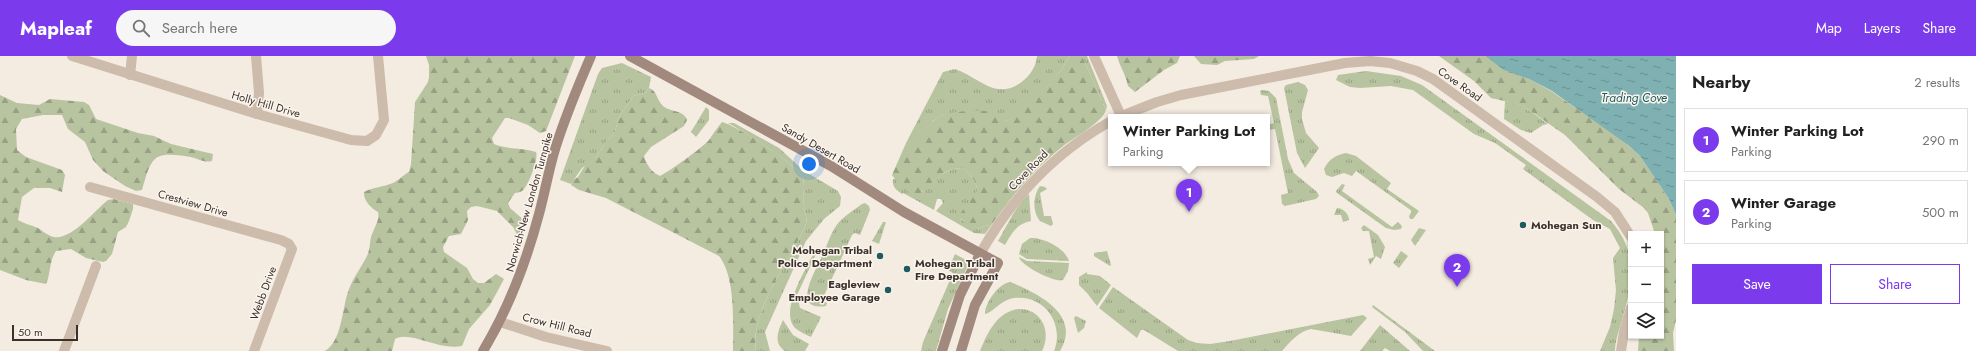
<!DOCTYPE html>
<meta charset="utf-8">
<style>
:root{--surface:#fff;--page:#f6f6f6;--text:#222;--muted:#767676;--line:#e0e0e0;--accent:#7c3aed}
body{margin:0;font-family:Jost,sans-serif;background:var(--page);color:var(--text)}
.controls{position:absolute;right:12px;bottom:12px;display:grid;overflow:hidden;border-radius:0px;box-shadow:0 1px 3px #0004}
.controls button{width:36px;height:36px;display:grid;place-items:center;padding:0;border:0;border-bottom:1px solid var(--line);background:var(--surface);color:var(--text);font:20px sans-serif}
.scale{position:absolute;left:12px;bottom:10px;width:66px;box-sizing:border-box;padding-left:4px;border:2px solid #3b302b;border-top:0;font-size:11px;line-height:14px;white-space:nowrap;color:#3b302b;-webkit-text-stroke:3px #fbf5ee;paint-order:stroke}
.you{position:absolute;left:809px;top:108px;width:14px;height:14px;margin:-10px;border:3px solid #fff;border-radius:50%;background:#1a73e8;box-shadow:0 0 0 6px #1a73e833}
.badge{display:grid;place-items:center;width:26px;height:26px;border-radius:50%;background:var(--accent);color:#fff;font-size:13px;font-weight:700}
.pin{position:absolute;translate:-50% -33px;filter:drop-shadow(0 1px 2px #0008)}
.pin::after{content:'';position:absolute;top:21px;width:14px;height:12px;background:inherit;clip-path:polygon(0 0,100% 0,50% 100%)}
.popup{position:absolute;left:1108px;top:58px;width:162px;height:52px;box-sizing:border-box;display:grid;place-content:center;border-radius:0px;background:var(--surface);filter:drop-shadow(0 1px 3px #0005);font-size:13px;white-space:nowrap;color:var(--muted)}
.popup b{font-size:15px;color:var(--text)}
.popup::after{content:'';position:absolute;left:50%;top:100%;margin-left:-8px;border:8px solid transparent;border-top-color:var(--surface)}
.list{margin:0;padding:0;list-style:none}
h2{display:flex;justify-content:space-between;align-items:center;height:52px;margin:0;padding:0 16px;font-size:17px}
h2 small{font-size:13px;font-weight:400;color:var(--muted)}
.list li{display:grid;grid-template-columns:26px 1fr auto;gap:12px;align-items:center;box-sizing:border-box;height:64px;margin:0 8px 8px;padding:0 8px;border:1px solid var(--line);border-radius:0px}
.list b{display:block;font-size:15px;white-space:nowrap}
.list p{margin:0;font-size:13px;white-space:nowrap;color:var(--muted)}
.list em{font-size:13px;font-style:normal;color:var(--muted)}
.actions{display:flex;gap:8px;padding:12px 16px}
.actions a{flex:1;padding:9px 0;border:1px solid var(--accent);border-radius:0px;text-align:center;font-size:14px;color:var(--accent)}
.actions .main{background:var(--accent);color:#fff}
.icon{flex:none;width:22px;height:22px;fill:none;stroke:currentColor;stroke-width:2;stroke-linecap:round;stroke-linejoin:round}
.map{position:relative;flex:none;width:1676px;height:295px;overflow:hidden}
header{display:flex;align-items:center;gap:24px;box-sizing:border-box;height:56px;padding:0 20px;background:var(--accent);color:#fff}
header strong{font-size:19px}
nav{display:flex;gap:22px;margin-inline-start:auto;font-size:14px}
.search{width:280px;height:36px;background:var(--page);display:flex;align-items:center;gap:10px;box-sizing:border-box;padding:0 14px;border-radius:22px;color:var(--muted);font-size:15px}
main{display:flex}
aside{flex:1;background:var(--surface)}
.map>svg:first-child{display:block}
</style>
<header>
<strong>Mapleaf</strong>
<div class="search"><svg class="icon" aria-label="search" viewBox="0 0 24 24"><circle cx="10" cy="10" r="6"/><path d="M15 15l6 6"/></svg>Search here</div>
<nav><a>Map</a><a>Layers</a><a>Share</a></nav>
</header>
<main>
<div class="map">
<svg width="1676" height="295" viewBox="0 0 1676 295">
<defs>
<pattern id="grass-tufts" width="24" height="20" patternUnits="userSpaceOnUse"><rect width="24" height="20" fill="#b8c4a0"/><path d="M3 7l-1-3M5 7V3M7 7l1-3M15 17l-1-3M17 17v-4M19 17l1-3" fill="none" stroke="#97a083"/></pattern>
<pattern id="forest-firs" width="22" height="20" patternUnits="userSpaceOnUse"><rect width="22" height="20" fill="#b8c4a0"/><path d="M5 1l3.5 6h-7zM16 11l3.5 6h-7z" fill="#97a083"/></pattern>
<pattern id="water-ripples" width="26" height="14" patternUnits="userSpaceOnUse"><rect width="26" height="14" fill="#7fb0b2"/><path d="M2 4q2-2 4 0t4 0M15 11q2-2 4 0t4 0" fill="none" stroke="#699091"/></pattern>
</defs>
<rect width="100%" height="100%" fill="#f4ebe1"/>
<g fill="url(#grass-tufts)">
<path d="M 1037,0 L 1070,0 C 1066,4 1065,9 1062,13 C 1046,35 1027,53 1005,66 L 982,56 L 943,59 L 933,65 L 916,85 L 906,90 L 906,87 L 943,16 L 955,13 C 979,21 997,47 1024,24 C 1031,18 1036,10 1037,0 Z"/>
<polygon points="1082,0 1087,0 1107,50 1106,54"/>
<polygon points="622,7 651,21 649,32 645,37 633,40 618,63 615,76 603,90 596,102 582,112 571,128 560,124 598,18 602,12"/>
<path d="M 1366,15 L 1401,20 L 1422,29 L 1611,165 C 1638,196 1633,224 1623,261 C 1620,272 1615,284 1615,295 L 1600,295 L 1610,271 L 1614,253 L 1616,234 L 1613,202 L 1620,192 L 1610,173 L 1593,164 L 1523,113 L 1526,109 L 1495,87 L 1474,78 L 1413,34 L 1391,30 L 1360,32 L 1350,31 L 1336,24 L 1338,19 Z"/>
<polygon points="1298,26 1305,29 1308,34 1302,56 1302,63 1306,77 1319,92 1305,112 1297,97 1284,32 1286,29"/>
<polygon points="1262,34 1269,35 1276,42 1288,103 1294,117 1317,136 1319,140 1316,143 1285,150 1282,148 1281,139 1288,137 1275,73 1269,74 1267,69 1274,67 1268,40 1261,39 1260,35"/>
<path d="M 1505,45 C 1523,46 1534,59 1548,68 L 1543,69 L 1531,77 L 1521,74 L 1504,63 Z"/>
<polygon points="706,51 709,54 709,64 696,81 691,76"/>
<path d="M 728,67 L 734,67 L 779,92 L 804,115 L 838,135 L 841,141 L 840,150 L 824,163 L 806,185 L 765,276 L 770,295 L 756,295 C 749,255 791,204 806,168 C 808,161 804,157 804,150 C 803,143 805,128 803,122 C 798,109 742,75 728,67 Z"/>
<path d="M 1346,97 L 1356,100 L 1391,127 L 1387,133 L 1419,155 L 1413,163 L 1410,163 L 1409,160 L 1412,155 L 1356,115 L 1352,120 L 1344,117 L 1332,121 L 1326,119 L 1324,113 C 1329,103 1336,99 1346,97 Z"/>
<path d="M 962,112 C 970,117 975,124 978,134 L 960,163 L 966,166 L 967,170 L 977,173 L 987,169 L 990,171 L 985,178 L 974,177 L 936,155 L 943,147 L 941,143 L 937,143 L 934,154 L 903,137 L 902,138 C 896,134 892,131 893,123 L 903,123 L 922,136 C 932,124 946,112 962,112 Z"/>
<polygon points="1342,128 1345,129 1342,135 1392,171 1398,166 1402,170 1401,173 1394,174 1386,172 1337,137 1336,135"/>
<path d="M 1040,130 L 1045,131 L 1047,133 L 1040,137 L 1044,160 L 1051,160 L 1053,168 L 1051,170 L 1040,165 C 1032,156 1033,139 1040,130 Z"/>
<path d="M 1029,138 L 1031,165 C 1016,168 1012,177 1005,189 L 998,185 C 1007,170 1016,149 1029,138 Z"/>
<path d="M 865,147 L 869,150 L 870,154 L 860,179 L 855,177 L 852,179 L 822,244 L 827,247 L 826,250 C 790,256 816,214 822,200 C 827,190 830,179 836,170 C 842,161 854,154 862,148 Z"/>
<path d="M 1337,152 C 1343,152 1349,158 1349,164 L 1343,166 L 1341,159 L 1334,159 Z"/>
<polygon points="883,166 886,166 879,188 872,185"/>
<polygon points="1364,169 1378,179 1385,191 1381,203 1376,200 1370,209 1368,203 1374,201 1369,175 1363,175 1361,172"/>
<polygon points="1419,172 1426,174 1415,190 1411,184"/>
<path d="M 1030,182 C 1043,181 1065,192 1069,205 L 1027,203 L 1019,198 L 1022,188 Z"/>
<path d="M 815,195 L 817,196 L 797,239 L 800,252 L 821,261 L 811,281 C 806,279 800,276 795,272 C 779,255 806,213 815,195 Z"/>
<polygon points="1107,195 1111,209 1110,210 1094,200 1094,197"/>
<polygon points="1401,195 1408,200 1399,212 1393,207"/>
<polygon points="955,198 964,203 966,208 968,209 948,253 936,295 921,295 923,286 953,217 948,214"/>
<path d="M 1019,201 L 1027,205 L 1069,207 L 1068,215 L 1063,224 C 1055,227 1021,210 1019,201 Z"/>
<polygon points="1087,216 1087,218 1100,220 1111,229 1097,250 1087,237 1079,229 1079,221"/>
<path d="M 1010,226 C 1038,237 1082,259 1060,295 L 1054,295 C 1065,268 1044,238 1014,242 C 1000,244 993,257 985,258 C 985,247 998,228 1010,226 Z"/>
<path d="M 1113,231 L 1188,284 L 1197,287 L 1210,288 L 1230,285 L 1363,259 L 1367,262 L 1351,280 L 1311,273 C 1299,275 1290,286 1282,295 L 1178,295 L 1144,274 L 1141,274 L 1137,282 L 1099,252 Z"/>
<polygon points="1373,249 1435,295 1423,295 1405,276 1372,251"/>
<path d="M 1018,253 C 1041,252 1052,275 1042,295 L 980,295 C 987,277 997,256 1018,253 Z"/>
<polygon points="1076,260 1086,265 1084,272 1078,277 1074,262"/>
<path d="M 783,264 L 793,279 L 809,288 L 805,295 L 785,295 C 773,287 778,275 783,264 Z"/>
<polygon points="1380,269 1410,295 1390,295 1385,292 1382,295 1360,295"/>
</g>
<g fill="url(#forest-firs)">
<path d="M 426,0 L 575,0 L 546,75 L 540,77 L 528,69 L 509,62 L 505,62 L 492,82 L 494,88 C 508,94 522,91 536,96 C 539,102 528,131 522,135 C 521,136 516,137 515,137 L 508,147 L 510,152 L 525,165 L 522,182 L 519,182 L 513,171 L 497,155 L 477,150 L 471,151 L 467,155 L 468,164 L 461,178 L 449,180 L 443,191 L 444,196 L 467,212 L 473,223 L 478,227 L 484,227 L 496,218 L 504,223 L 490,249 L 469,273 L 462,290 C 438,295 410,274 395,283 L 392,295 L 325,295 C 342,285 342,253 348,236 C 352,223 361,212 367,200 C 371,192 369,183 373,176 C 375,170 380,163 378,156 C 371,152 363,144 364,136 C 374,131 383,131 393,127 C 398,125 403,119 409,116 L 411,108 L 415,46 L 428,26 L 429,21 L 429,9 Z"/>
<path d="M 1070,0 L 1082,0 L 1106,54 C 1102,67 1073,82 1062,91 C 1033,114 1011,141 990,171 L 987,169 L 977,173 L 969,173 L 963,164 L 957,162 L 978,134 C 975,124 970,117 962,112 C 942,112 933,127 919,138 L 907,135 L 903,123 L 895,123 L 892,119 L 906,87 L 906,90 C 921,82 927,67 941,60 C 951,55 987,53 997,57 C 1002,59 1003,62 1005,66 C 1027,52 1046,34 1062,13 C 1065,9 1066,4 1070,0 Z"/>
<path d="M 1117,0 L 1180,0 L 1177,7 L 1164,14 L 1135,36 L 1128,30 C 1126,19 1120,11 1117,0 Z"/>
<polygon points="1194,0 1259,0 1254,3 1225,5 1217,9 1201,8"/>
<polygon points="1439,0 1485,0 1504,13 1529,23 1551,35 1621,83 1640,100 1669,143 1676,159 1676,264 1673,277 1674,295 1638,295 1639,280 1661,280 1661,178 1655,178 1648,157 1644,152 1619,133 1565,79 1529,54 1518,48 1491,42 1474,25"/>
<path d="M 649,32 C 657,34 657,45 663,50 C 670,56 684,54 687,64 L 684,70 L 651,91 L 644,100 C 646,108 652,117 660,120 C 670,115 702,92 709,84 C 713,78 717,72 722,66 C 736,69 799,110 803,122 C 805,129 803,143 804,150 C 804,157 808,161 806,168 C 791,204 749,255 756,295 L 733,295 C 733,269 736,221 719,200 L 606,142 L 579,134 L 571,129 L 573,124 L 578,121 L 586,108 L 596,102 L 603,90 L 615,76 L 618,63 L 633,40 L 645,37 Z"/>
<path d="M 0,39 L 17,47 L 39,49 L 50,43 L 84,46 L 89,49 L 96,63 L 138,77 L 154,80 L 171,88 L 213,98 L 212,105 C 203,107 200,103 191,101 C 153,95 152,99 142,134 L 136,135 L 125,130 L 103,115 L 93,104 L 85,86 L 68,73 L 62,59 L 43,59 L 22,63 L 16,73 L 17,94 L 26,101 L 62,114 L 65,119 L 62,136 L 50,132 L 34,132 L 22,141 L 18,164 C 25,168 31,169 38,172 C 43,175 48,180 54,181 C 72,184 95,154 108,144 L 114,143 L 133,148 L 133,153 L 129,165 L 126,171 L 118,176 L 112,198 L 106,205 L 103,206 L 86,202 L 71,193 L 56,195 C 49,205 51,217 46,228 L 26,224 L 0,214 Z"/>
</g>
<polygon fill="url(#water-ripples)" points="1485,0 1676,0 1676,159 1669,143 1640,100 1628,89 1552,35 1529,23 1504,14"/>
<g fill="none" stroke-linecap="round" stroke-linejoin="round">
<g stroke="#cdbbac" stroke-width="10">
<polyline points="72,0 257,58 351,84 367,85 376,79 384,64 378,0"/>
<polyline points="256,0 259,37 257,58"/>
<polyline points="1094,0 1121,60"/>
<polyline points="130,19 132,0"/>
<polyline points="1119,61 1157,46 1181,39 1345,7 1370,5 1390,7 1417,15 1433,23 1597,141 1615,156 1631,181"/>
<polyline points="90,131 281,184 289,188 292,193 254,295"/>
<path d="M 980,198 C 1012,141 1054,97 1111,65"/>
<polyline points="500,266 546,281 607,295"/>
<polyline points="64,295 96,210"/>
<polyline points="1621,295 1624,276 1631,252"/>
</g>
<g stroke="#a18a7d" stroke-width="10">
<polyline points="630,0 831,110 904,156 998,207 975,249 961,295"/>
<path d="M 483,295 C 509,252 526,207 539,158 C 545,136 549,112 556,90 C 566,59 578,30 591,0"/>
<polyline points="942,295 960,239 980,198"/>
</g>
</g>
<g fill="#1f5a5e" stroke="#fbf5ee" stroke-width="1.5">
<circle cx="1523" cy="169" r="4"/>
<circle cx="880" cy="200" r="4"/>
<circle cx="907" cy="213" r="4"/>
<circle cx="888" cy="234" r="4"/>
</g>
<g text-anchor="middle" stroke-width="3" stroke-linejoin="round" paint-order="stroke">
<g font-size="11" fill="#3b302b" stroke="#fbf5ee">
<text transform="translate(1460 28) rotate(35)" y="4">Cove Road</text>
<text transform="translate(266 48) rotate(16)" y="4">Holly Hill Drive</text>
<text transform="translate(821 92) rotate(30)" y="4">Sandy Desert Road</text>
<text transform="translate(1028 114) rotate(-46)" y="4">Cove Road</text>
<text transform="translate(529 146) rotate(-74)" y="4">Norwich-New London Turnpike</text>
<text transform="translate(193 147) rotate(16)" y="4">Crestview Drive</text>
<text transform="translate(263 237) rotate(-70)" y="4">Webb Drive</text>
<text transform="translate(557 269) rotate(14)" y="4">Crow Hill Road</text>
</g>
<g font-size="11" font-weight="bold" fill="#3b302b" stroke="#fbf5ee" text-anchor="start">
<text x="1531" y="173">Mohegan Sun</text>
<text x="872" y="198" text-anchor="end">Mohegan Tribal<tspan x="872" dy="13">Police Department</tspan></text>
<text x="915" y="211">Mohegan Tribal<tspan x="915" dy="13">Fire Department</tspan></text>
<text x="880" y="232" text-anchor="end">Eagleview<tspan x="880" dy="13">Employee Garage</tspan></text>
</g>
<g font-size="12" font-style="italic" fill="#1f5a5e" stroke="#fbf5ee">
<text x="1634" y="46">Trading Cove</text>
</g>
</g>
</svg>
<div class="controls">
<button>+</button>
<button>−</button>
<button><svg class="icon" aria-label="layers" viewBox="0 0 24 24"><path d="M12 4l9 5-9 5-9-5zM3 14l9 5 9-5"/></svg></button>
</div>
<div class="scale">50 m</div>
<div class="you"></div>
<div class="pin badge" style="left:1189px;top:156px">1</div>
<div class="popup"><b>Winter Parking Lot</b>Parking</div>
<div class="pin badge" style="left:1457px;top:231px">2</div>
</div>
<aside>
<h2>Nearby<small>2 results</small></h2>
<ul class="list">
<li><span class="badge">1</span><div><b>Winter Parking Lot</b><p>Parking</p></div><em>290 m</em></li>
<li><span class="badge">2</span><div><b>Winter Garage</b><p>Parking</p></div><em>500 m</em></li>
</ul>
<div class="actions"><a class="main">Save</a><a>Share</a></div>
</aside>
</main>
